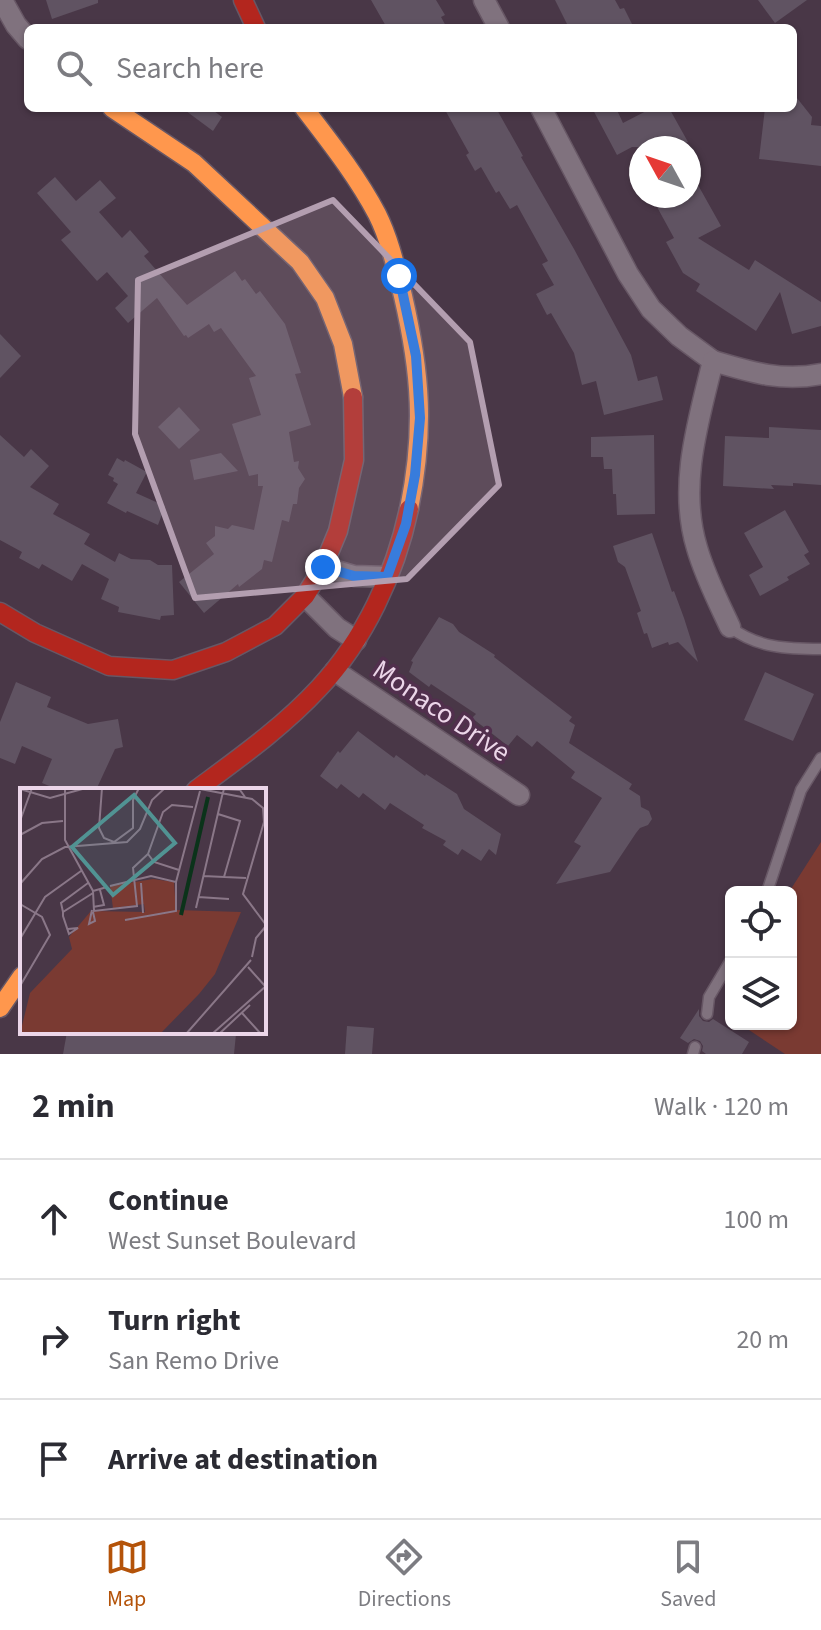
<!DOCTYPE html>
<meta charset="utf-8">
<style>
:root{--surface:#fff;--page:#f2f2f3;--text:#2b2b33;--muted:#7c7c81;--line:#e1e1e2;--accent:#b45309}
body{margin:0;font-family:"Source Sans 3",sans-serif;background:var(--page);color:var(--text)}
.controls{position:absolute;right:24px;bottom:24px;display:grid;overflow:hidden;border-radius:12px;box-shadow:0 2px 6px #0004}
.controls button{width:72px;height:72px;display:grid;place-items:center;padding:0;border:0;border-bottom:2px solid var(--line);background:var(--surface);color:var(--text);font:40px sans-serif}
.compass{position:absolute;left:629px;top:136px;width:72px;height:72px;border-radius:50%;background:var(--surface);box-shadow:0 2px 6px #0004;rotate:310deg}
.stop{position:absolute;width:24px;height:24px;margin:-18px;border:6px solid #1a73e8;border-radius:50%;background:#fff}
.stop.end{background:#1a73e8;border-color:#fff;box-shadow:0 2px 8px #0008}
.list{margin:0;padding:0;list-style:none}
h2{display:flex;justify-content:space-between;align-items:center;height:104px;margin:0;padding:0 32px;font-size:34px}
h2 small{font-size:26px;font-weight:400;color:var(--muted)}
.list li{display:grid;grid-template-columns:52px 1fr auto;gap:24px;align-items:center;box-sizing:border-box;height:120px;padding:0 32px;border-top:2px solid var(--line)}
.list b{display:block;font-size:30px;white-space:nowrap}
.list p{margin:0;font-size:26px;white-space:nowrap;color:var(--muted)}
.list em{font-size:26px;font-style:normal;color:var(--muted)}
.icon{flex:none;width:44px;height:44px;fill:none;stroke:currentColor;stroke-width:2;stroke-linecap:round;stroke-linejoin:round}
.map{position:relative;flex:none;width:821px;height:1054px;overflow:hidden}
.search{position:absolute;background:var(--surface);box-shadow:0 2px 6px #0004;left:24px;right:24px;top:24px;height:88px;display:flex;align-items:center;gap:20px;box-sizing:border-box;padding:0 28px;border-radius:12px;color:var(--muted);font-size:30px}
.sheet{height:464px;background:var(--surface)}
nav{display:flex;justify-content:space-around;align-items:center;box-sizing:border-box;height:112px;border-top:2px solid var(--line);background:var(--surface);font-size:22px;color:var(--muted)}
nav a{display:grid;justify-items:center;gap:4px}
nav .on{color:var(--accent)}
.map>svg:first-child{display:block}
</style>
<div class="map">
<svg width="821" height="1054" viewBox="0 0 821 1054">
<rect width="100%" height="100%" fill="#493747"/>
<polygon fill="#7a3a32" points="821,842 821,1054 785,1054 740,1024 791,1024 791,892 789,892"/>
<g fill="#605362">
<polygon points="46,0 98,0 98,3 52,19"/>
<polygon points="371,0 436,0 445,15 441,17 447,28 387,28"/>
<polygon points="555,0 615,0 620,9 624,8 634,28 569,28"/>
<polygon points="758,0 807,0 775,23"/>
<polygon points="793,93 812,117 811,125 821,126 821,166 759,159 765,108 793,108"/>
<polygon points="182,108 210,108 222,117 213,131"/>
<polygon points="444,108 496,108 523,156 521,157 574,249 631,355 638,381 657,376 663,400 604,415 596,381 582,385 574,353 551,313 547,315 536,294 554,285 542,264 548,261 517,205 510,209 499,191 496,193 481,167 475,171 466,155 469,153"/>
<polygon points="592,108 616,108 623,123 652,108 669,108 688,142 676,148 632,147 617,155"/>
<polygon points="689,169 721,226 698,238 749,270 755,260 821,302 821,326 792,334 780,292 756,331 696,291 700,284 683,273 666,242 674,238 651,196 689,196"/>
<polygon points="55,177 76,201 100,180 116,198 99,212 122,238 130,230 149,252 144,256 187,305 235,271 242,281 245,279 256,294 260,291 285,324 301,373 295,374 311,425 289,432 294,462 299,461 298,468 305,479 299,488 297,504 293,504 289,522 282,520 272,562 264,560 262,569 239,587 238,584 204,613 179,582 214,554 206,543 215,536 215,526 228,529 232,525 254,530 263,486 258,486 258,474 249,476 232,424 261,415 249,378 256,376 221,328 214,332 209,324 188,338 186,335 184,336 157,298 128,323 115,308 128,296 107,272 97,281 61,240 71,232 37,193"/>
<polygon points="0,334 21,356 0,378"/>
<polygon points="179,407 200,430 179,449 158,427"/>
<polygon points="769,427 821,430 821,485 793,483 793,486 771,485 774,489 723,486 725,436 769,438"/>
<polygon points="0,435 24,457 31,449 49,466 30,487 59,504 53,514 90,534 84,544 115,562 119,553 131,559 150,560 158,565 172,565 174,615 161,616 160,620 118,612 119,607 101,599 109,579 82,564 72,581 42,564 39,569 19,558 22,552 0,540"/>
<polygon points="654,435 655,514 617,515 616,494 613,494 612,469 604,469 603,457 591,457 591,437"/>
<polygon points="221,453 238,471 194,480 190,460"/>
<polygon points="117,458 124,462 125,460 145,471 148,470 136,493 165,506 158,525 127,511 126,513 107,503 118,484 113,481 114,478 108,475"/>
<polygon points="785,510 809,552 804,555 810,564 787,577 789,580 760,596 749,575 763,567 744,533"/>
<polygon points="652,533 672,592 674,591 684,618 698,662 678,642 669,645 668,642 652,648 647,633 644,634 637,613 641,611 625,567 618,562 613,546"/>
<polygon points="439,617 453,624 459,632 495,655 494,657 572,717 569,721 575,725 569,743 632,784 629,789 640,796 641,807 649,811 652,819 648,825 640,828 636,833 610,872 556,884 581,846 574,842 602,798 571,778 575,772 537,741 532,747 517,735 508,746 472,718 476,714 431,684 429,687 409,672 413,662 411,661"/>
<polygon points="765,672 814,694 793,741 744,720"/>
<polygon points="16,682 51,697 47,707 88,724 118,719 123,747 115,749 96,790 59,790 42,783 52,759 22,746 15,764 0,758 0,722"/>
<polygon points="358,731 394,758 396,755 425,776 426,774 457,794 464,809 501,834 496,855 489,849 481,861 462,849 458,855 443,845 446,841 422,828 424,825 390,803 385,810 363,793 359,798 341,784 337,789 320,776 338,751 340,753"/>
<polygon points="699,1009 699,1016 703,1021 709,1022 713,1019 749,1042 742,1054 706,1054 702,1051 703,1046 700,1041 694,1039 688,1043 680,1038"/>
<polygon points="347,1026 374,1028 372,1054 345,1054"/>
<polygon points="67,1032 219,1032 236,1034 234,1054 63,1054"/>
</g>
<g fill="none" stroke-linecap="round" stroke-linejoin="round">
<defs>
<g id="lane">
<path d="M 730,627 C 757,648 788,649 821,649"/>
<polyline points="767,892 801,790 821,758"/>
<polyline points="707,1014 709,997 731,960"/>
<polyline points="693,1054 695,1047"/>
</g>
<g id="street">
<polyline points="2,0 16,25 28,39"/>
<polyline points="484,0 499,28"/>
<path d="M 541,108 L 628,274 L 651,309 L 679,336 L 713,361 C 698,422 678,486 697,548 C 705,576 718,601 730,627"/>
<path d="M 713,361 C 750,372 782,382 821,374"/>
<polyline points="323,567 354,576 387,577"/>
<polyline points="305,596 337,628 356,640"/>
<polyline points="335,671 519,795"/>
</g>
<g id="slow">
<polyline points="112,108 194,163 300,262 325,298 343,344 353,397"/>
<path d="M 304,108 C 330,142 357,176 377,214 C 390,240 396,268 403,296 C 421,374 425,430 409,509"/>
<polyline points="0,1008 22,976"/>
</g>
<g id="jam">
<polyline points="243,0 256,28"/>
<polyline points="0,612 35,633 109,666 173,670 226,652 275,626 305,596 323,567 338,531 354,460 353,397"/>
<path d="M 196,790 C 239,758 283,727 319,688 C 365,639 395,574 409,509"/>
</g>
</defs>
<use href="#lane" stroke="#675765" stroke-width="13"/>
<use href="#street" stroke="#675765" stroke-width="23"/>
<use href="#slow" stroke="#675765" stroke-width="21"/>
<use href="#jam" stroke="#675765" stroke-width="21"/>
<use href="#lane" stroke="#80727e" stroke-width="10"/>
<use href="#street" stroke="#80727e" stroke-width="20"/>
<use href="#slow" stroke="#ff974d" stroke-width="18"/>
<use href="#jam" stroke="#b3261e" stroke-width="18"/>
</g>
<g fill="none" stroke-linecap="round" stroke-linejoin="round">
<polyline stroke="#1a73e8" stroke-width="10" points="323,567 354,576 387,577 406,524 415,475 420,418 416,356 399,276"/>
</g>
<path fill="#b39eb0" fill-opacity="0.2" stroke="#b39eb0" stroke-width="6" stroke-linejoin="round" d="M 333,200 L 470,342 L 499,485 L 407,579 L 195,598 L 135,434 L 138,280 Z"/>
<g text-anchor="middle" stroke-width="7" stroke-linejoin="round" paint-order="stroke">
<g font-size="28" fill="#ecd6e9" stroke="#512f4d">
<text transform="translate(442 710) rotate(34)" y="10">Monaco Drive</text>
</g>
</g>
<g transform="translate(20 788)">
<rect width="246" height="246" fill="#493747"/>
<path d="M 133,91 L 154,94 L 156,122 L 221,124 L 195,186 L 179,206 L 140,246 L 0,246 L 10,205 L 52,161 L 49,149 L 71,123 L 125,124 L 124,116 L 93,120 L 90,98 Z" fill="#7a3a32"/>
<path fill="none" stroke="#0b331a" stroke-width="4" d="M 161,127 L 188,9"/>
<path fill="none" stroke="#8a7788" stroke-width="2" d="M 45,0 L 45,52 L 73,103M 82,0 L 79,40 L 84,50 L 94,54 L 113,40 L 113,12 L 119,0M 175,0 L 232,11 L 243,20 L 244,34 L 223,106 L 246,137M 0,1 L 30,10 L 66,0M 202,8 L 204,1 L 220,2 L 225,9M 198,26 L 220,33 L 204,89M 0,33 L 12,0M 0,47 L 22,35 L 43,33M 128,66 L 134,74 L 159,82M 183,88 L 226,90M 156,94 L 180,3M 121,95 L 123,125M 0,96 L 22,71 L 45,59 L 107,54 L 120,41 L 132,12 L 145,0M 90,98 L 131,88 L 156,94 L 156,123 L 105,132M 87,99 L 73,103 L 74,123 L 117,118 L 113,80 L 128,66 L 143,24 L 152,17 L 173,19M 178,109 L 209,111M 0,116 L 22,129 L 30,147 L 0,198M 73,119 L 84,117 L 80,102M 176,120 L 202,8M 72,122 L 69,136 L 75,133 L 73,124M 43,124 L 41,115 L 68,95M 48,141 L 58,140 L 49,146 L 43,128 L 43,124 L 73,105M 0,151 L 25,109 L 61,83M 232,169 L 236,150 L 246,138M 228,179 L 245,198M 222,225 L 241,246M 166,246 L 231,172M 192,246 L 246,198M 199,246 L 230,217"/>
<path fill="#519393" fill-opacity="0.15" stroke="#519393" stroke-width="4" d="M 114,7 L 155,55 L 93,107 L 52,59 Z"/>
<rect width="246" height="246" fill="none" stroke="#ecd6e9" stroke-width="4"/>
</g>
</svg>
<div class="controls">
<button><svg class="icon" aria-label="locate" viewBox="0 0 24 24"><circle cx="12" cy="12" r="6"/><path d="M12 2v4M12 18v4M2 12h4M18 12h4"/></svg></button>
<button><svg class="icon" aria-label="layers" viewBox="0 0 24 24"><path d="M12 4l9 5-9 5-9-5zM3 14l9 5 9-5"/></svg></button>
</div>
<svg class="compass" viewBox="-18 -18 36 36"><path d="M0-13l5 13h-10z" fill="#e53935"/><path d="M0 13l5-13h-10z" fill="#7c7c81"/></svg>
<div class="stop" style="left:399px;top:276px"></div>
<div class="stop end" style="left:323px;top:567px"></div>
<div class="search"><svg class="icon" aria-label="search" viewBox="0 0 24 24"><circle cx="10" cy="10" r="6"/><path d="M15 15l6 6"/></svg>Search here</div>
</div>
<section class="sheet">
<h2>2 min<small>Walk · 120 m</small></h2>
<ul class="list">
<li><svg class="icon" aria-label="ahead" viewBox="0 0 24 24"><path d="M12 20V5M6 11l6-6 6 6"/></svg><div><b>Continue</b><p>West Sunset Boulevard</p></div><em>100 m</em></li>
<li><svg class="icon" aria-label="right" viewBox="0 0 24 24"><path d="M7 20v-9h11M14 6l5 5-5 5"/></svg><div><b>Turn right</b><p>San Remo Drive</p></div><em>20 m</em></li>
<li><svg class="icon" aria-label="arrive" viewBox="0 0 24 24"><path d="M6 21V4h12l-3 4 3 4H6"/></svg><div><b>Arrive at destination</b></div></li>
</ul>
</section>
<nav>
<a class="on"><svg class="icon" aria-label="map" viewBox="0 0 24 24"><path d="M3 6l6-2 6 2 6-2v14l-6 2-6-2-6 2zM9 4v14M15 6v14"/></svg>Map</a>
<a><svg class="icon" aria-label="directions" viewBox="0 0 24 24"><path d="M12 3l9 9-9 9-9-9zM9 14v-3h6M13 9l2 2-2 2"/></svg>Directions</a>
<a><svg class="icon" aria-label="saved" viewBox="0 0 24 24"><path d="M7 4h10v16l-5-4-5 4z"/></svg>Saved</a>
</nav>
